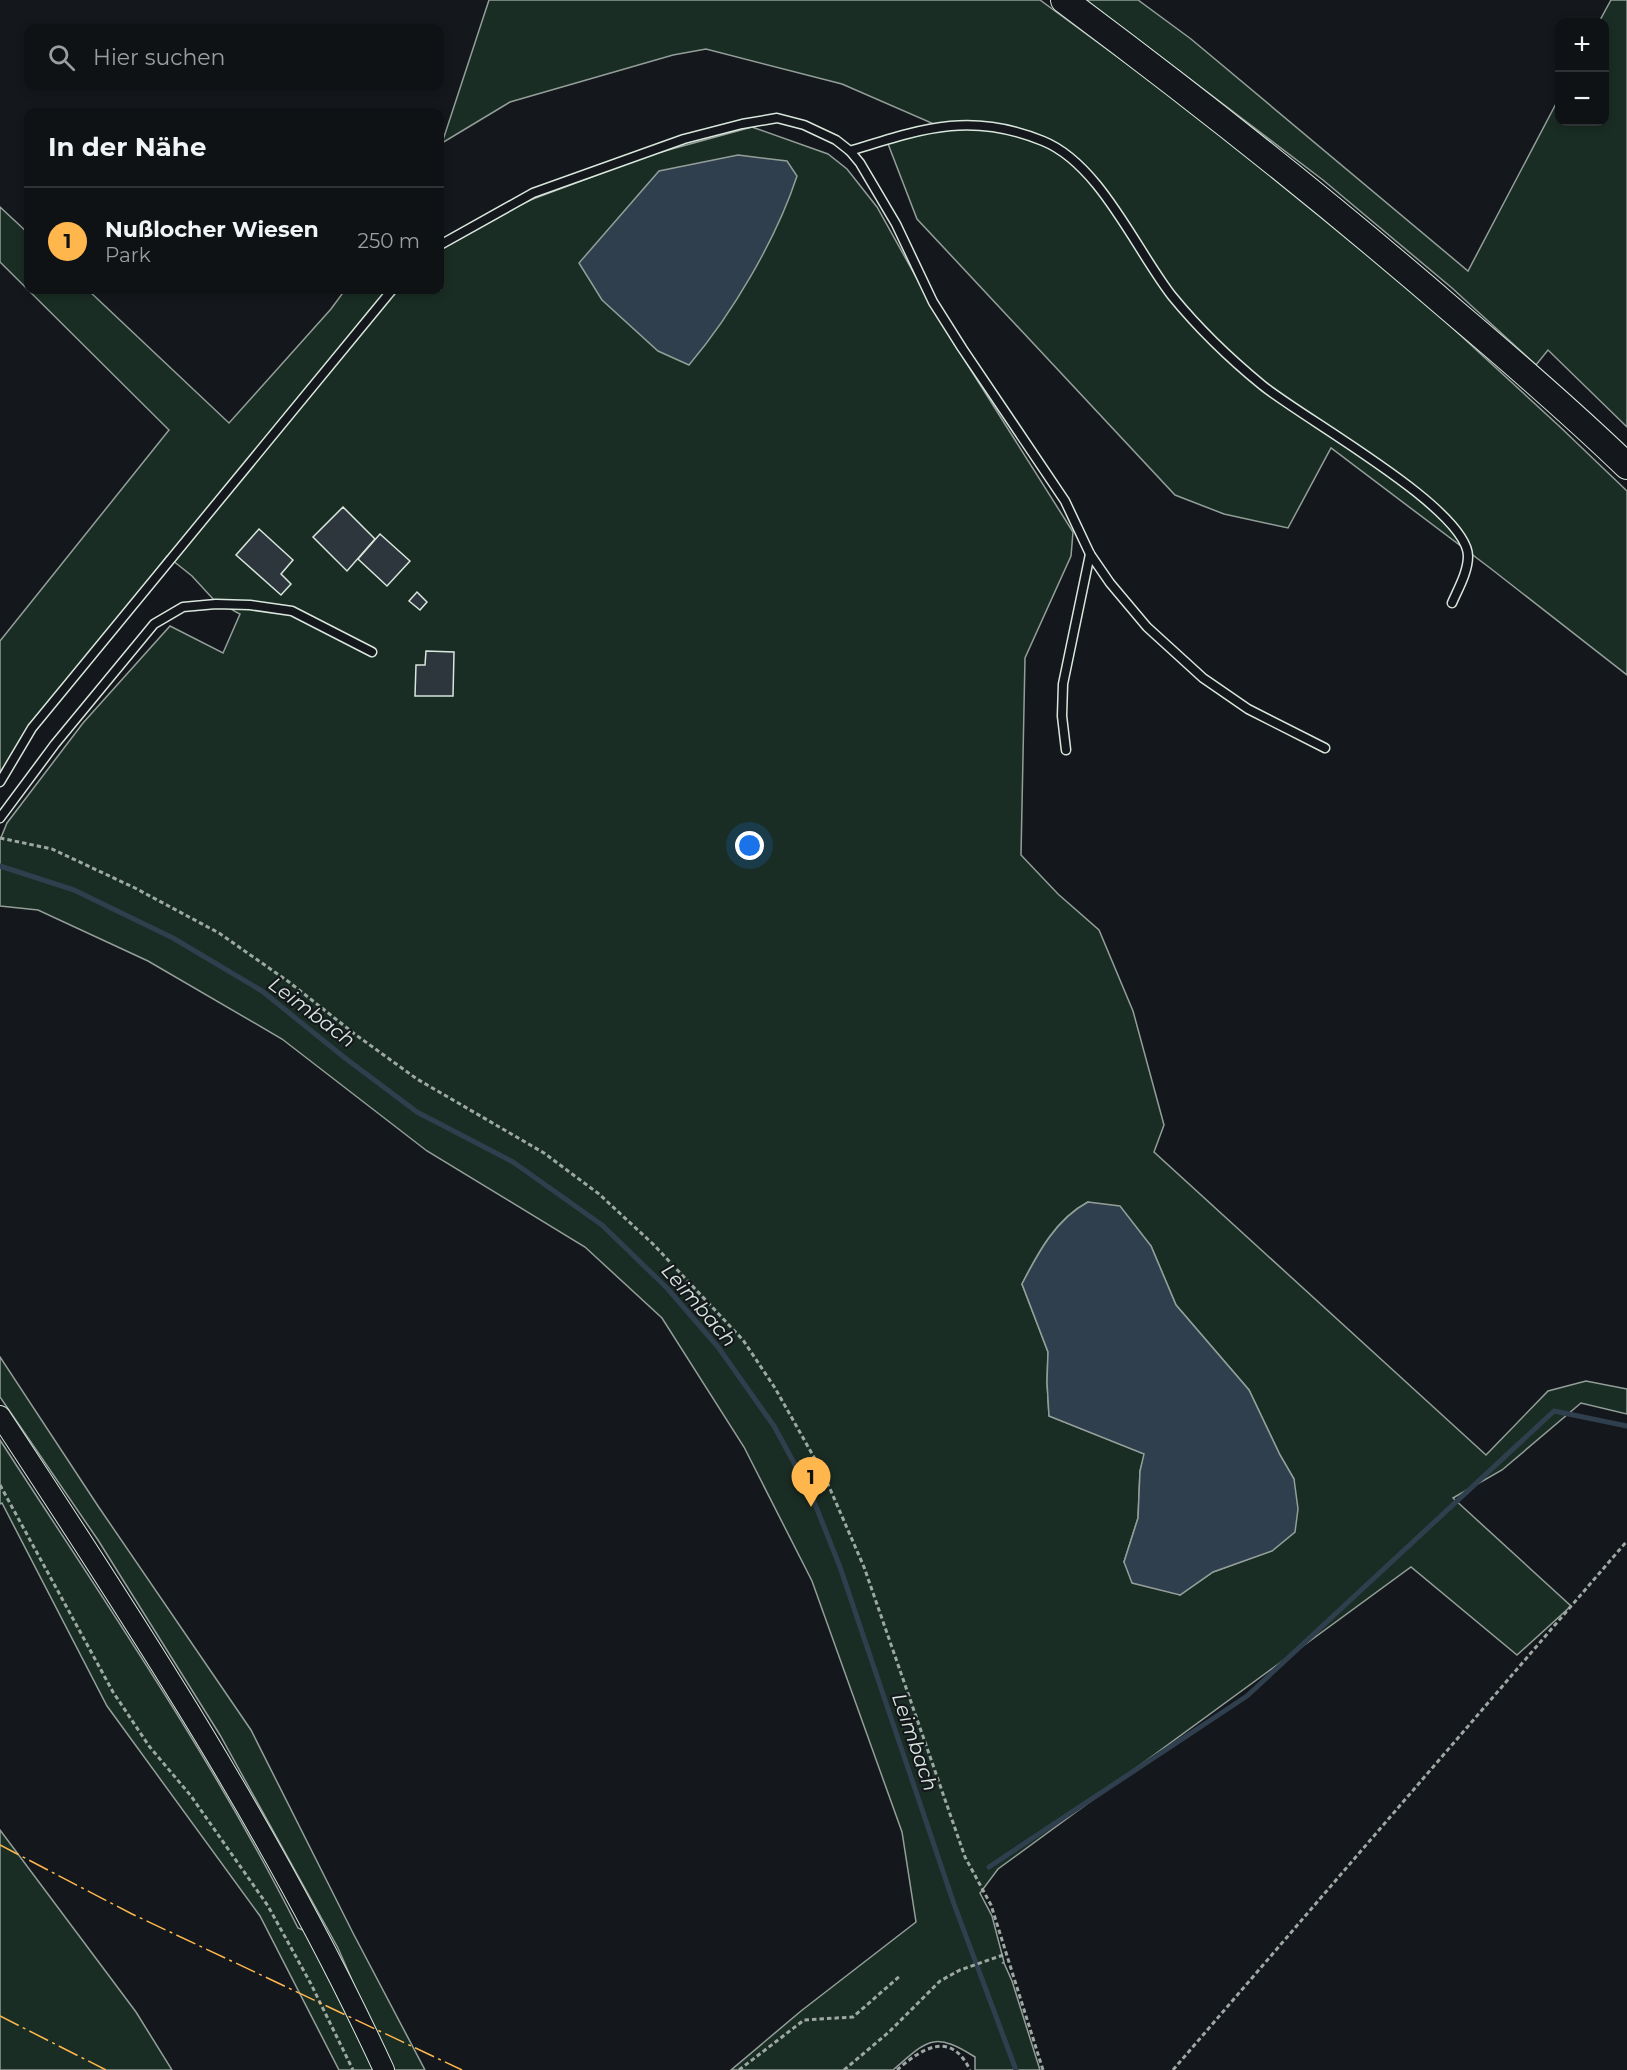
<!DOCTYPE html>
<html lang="de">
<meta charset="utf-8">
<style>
:root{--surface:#0f1215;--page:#1d2022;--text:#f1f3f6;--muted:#9b9ea0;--line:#2f3234;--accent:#ffb74d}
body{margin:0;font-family:Montserrat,sans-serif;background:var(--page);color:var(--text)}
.controls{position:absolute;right:18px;top:18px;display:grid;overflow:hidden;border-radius:12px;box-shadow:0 3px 9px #0003}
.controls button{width:54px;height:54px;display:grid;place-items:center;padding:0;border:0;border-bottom:2px solid var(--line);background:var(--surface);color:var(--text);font:30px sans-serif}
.you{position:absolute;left:750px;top:846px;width:21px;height:21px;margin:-15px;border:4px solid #fff;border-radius:50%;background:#1a73e8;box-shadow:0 0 0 9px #1a73e833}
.badge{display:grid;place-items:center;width:39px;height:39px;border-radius:50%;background:var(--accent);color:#111;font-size:20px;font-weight:700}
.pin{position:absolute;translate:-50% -50px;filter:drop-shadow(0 2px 3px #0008)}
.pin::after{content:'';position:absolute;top:32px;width:21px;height:18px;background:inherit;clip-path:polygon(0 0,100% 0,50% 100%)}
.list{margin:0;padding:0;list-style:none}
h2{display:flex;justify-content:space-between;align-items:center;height:78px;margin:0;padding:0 24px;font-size:26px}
h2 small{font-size:20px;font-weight:400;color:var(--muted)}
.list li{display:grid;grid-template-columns:39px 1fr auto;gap:18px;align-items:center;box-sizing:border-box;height:108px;padding:0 24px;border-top:2px solid var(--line)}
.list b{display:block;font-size:22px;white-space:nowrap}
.list p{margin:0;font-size:20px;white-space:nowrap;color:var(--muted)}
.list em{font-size:20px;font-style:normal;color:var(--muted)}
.icon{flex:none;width:33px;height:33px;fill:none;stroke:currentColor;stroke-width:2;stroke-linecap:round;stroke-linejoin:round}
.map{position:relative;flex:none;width:1627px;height:2070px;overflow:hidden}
.search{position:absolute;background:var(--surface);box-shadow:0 3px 9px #0003;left:24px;top:24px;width:420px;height:66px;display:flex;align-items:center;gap:15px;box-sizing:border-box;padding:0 21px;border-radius:12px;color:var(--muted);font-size:22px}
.panel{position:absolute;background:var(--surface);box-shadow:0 3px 9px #0003;left:24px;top:108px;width:420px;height:186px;border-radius:12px}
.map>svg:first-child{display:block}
</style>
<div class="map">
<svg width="1627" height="2070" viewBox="0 0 1627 2070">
<rect width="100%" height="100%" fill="#14181c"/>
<g fill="#1a2d24" stroke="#939e99" stroke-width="1.5" fill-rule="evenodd">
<polygon points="489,0 1040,0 1161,89 1307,202 1422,300 1558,425 1627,491 1627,675 1490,568 1331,448 1288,528 1224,514 1175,495 917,219 885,136 934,124 842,84 706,49 673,55 510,102 442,143"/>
<polygon points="1086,0 1138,0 1191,39 1468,271 1559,98 1560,122 1604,122 1604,22 1599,22 1611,0 1627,0 1627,427 1548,350 1536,365 1452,288 1323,180"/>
<path d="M 752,127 L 828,154 L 847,169 L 877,207 L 945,329 L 1073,532 L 1071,556 L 1025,658 L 1021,855 L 1058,894 L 1099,930 L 1133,1011 L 1164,1125 L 1154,1152 L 1486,1455 L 1548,1391 L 1586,1381 L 1627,1389 L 1627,1414 L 1581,1403 L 1502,1470 L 1453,1498 L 1571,1606 L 1517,1655 L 1411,1567 L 998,1869 L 980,1893 L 992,1916 L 1004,1962 L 1002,1963 L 1004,1963 L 1012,1981 L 1040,2070 L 975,2070 L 975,2057 C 933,2030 927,2041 893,2070 L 731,2070 L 801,2011 L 916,1922 L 902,1832 L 812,1581 L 744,1447 L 662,1318 L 585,1247 L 427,1151 L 282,1039 L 148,961 L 38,910 L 0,906 L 0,840 L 7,823 L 83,723 L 170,626 L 223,653 L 240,614 L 214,600 L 192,576 L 167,556 L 0,772 L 0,641 L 169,430 L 0,262 L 0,207 L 28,233 L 28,290 L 88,290 L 229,423 L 331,309 L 345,290 L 440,290 L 440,242 L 533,199 L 650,155 ZM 1088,1202 L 1151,1246 L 1176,1305 L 1249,1390 L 1280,1455 L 1294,1479 L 1271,1551 L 1213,1572 L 1180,1595 L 1124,1562 L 1138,1518 L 1140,1471 L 1145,1454 L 1049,1416 L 1047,1382 L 1048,1352 L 1022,1284 C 1038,1252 1056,1219 1088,1202 Z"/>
<polygon points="0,1357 98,1506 251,1730 353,1933 425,2070 394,2070 383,2051 338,1948 220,1735 98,1540 0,1397"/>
<path d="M 0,1440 C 103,1599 212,1757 298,1928 L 305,1931 L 374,2070 L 339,2070 L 260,1916 L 107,1706 L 2,1503 L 0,1504 Z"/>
<polygon points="0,1830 136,2012 172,2070 0,2070"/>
</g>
<g fill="#2f3f4d" stroke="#939e99" stroke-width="1.5">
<path d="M 738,155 L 787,161 L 797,176 C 776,240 732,314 689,365 L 658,351 L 602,300 L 579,263 L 659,171 Z"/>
<path d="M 1088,1202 L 1120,1206 L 1151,1246 L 1176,1305 L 1249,1390 L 1280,1455 L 1294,1479 L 1298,1509 L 1295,1532 L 1272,1551 L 1213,1572 L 1180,1595 L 1132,1583 L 1124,1562 L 1138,1518 L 1140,1471 L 1144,1454 L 1049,1416 L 1047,1382 L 1048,1352 L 1022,1284 C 1038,1253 1056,1219 1088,1202 Z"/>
</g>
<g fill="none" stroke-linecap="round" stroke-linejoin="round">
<g stroke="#2f3f4d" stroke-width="5">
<polyline points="0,866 74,890 173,938 262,991 345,1058 417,1112 513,1162 602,1225 667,1288 718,1347 774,1426 811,1494 840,1567 954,1904 1016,2070"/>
<polyline points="989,1867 1247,1696 1554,1411 1627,1426"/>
</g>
</g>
<g fill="#2c363c" stroke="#d8e6dc" stroke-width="1.5">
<polygon points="343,507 375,539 347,571 313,537"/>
<polygon points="259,529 293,560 281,574 291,584 281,595 236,555"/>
<polygon points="380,534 410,561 387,586 358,559"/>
<polygon points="417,592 427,602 420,610 409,601"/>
<polygon points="426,651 454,652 453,696 415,696 416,665 425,665"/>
</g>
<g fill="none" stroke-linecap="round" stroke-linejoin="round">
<defs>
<g id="service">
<path d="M 850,151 C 921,129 970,111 1043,141 C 1100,164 1136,250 1172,296 C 1199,329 1229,358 1262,385 C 1302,418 1467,508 1468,556 C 1468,572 1458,589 1452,603"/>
<polyline points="440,245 533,193 684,139 742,124 777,118 804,125 836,140 850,151 860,163 896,224 933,302 962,348 1065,501 1090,554 1110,583 1147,627 1203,678 1248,709 1325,748"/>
<polyline points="1066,750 1062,716 1063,684 1090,554"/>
<polyline points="0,782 32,728 392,290"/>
<polyline points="0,818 55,744 154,624 183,607 216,604 250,605 292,611 372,652"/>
</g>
<path id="tertiary" d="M 0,1416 C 139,1627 278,1840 384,2070"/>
<path id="primary" d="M 1064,0 C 1197,99 1328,203 1454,312 C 1513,362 1571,412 1627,466"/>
</defs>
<use href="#service" stroke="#d8e6dc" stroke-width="11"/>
<use href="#tertiary" stroke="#d8e6dc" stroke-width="22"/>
<use href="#primary" stroke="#d8e6dc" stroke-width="28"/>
<g stroke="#9da8a2" stroke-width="3" stroke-dasharray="4.5 3" stroke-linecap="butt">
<polyline points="0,838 52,849 135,888 219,933 289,982 356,1035 417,1079 544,1153 599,1194 653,1244 743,1340 775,1388 824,1475 864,1567 965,1857 991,1905 1043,2070"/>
<polyline points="0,1485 113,1692 149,1746 191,1796 268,1906 311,1984 353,2070"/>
<polyline points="739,2070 804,2020 853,2017 901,1975"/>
<polyline points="844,2070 889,2032 940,1981 960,1970 1006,1954"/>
<path d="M 897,2070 C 922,2048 951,2030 970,2070"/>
<polyline points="1173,2070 1627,1541"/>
</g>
<use href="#service" stroke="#14181c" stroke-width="8"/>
<use href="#tertiary" stroke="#14181c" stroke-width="20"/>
<use href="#primary" stroke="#14181c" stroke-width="26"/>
<g stroke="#ffb74d" stroke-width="1.5" stroke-dasharray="21 4.5 3 4.5" stroke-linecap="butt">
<polyline points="0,1845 132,1914 462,2070"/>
<polyline points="0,2016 106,2070"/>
</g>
</g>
<g text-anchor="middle" stroke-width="4.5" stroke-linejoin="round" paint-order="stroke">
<g font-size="20" font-style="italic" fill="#d8e6dc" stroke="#14181c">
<text transform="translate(312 1012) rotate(37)" y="7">Leimbach</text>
<text transform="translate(699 1305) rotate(49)" y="7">Leimbach</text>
<text transform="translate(915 1742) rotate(71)" y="7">Leimbach</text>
</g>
</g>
</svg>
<div class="controls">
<button>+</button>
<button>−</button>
</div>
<div class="you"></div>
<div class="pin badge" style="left:811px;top:1507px">1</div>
<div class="search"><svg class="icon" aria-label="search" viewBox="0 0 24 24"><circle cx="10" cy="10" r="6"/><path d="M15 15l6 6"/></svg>Hier suchen</div>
<section class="panel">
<h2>In der Nähe<small></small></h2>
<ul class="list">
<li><span class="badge">1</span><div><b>Nußlocher Wiesen</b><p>Park</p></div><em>250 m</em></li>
</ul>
</section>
</div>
